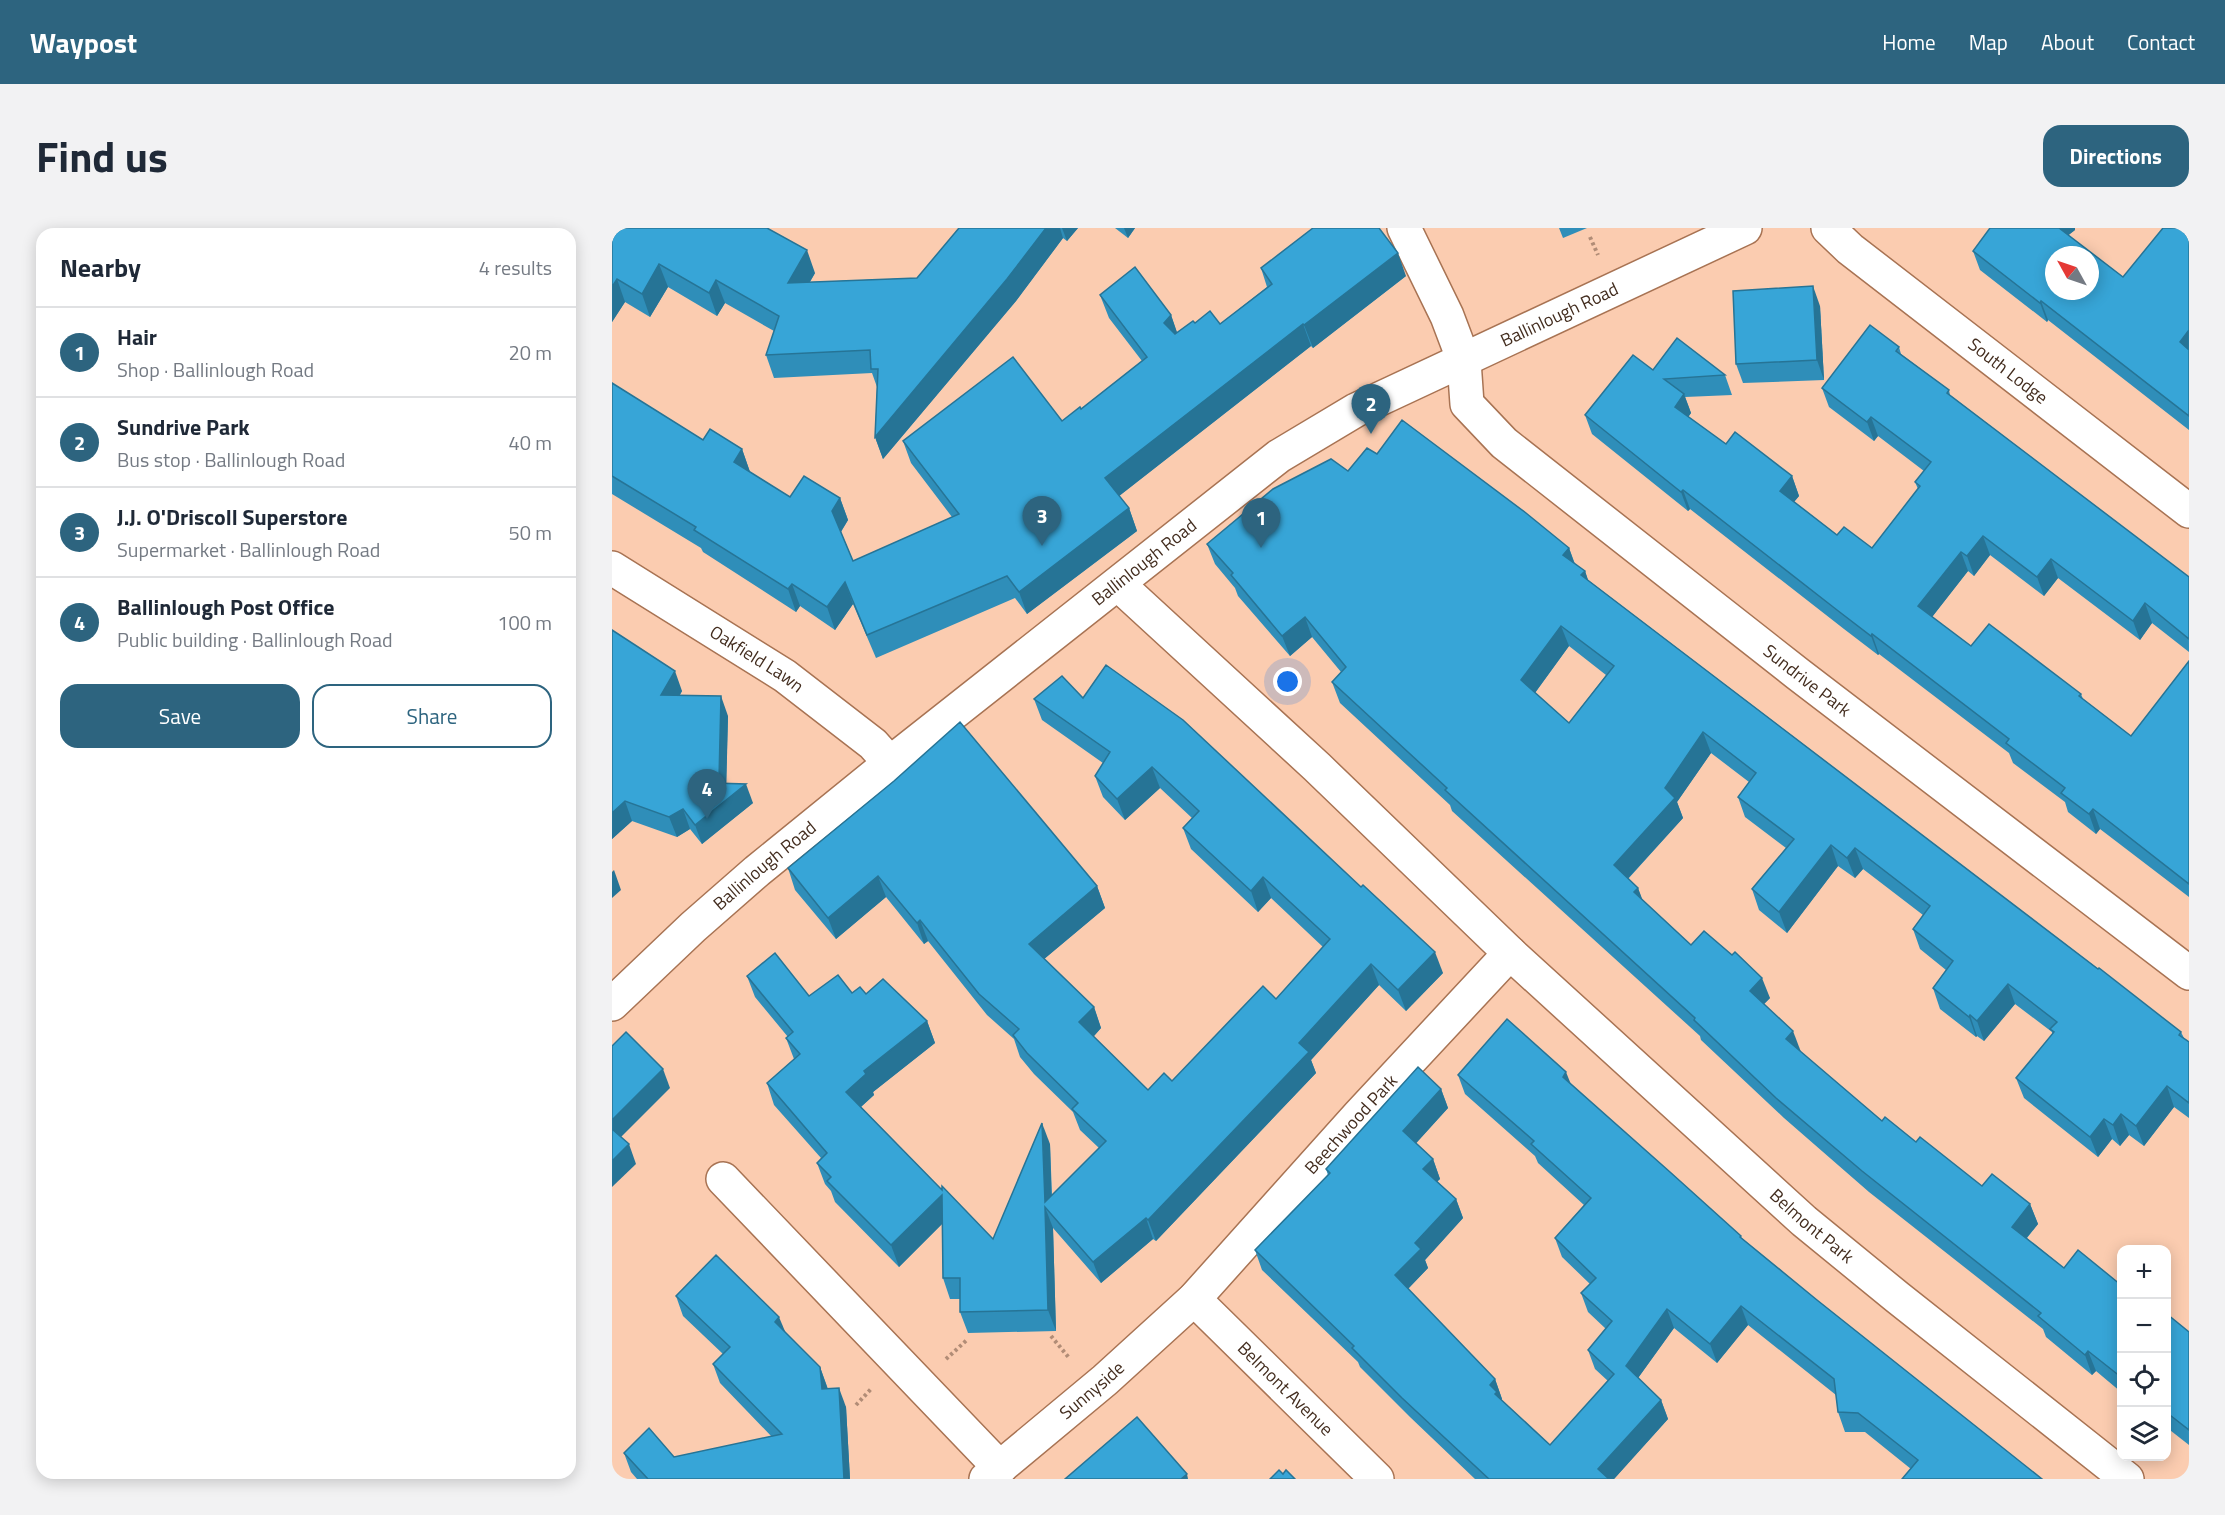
<!DOCTYPE html>
<meta charset="utf-8">
<style>
:root{--surface:#fff;--page:#f2f2f3;--text:#1f2937;--muted:#747a83;--line:#e0e1e3;--accent:#2d647f}
body{margin:0;font-family:"Titillium Web",sans-serif;background:var(--page);color:var(--text)}
.controls{position:absolute;right:18px;bottom:18px;display:grid;overflow:hidden;border-radius:12px;box-shadow:0 3px 15px #0003}
.controls button{width:54px;height:54px;display:grid;place-items:center;padding:0;border:0;border-bottom:2px solid var(--line);background:var(--surface);color:var(--text);font:30px sans-serif}
.compass{position:absolute;left:1433px;top:18px;width:54px;height:54px;border-radius:50%;background:var(--surface);box-shadow:0 3px 15px #0003;rotate:310deg}
.you{position:absolute;left:676px;top:454px;width:21px;height:21px;margin:-15px;border:4px solid #fff;border-radius:50%;background:#1a73e8;box-shadow:0 0 0 9px #1a73e833}
.badge{display:grid;place-items:center;width:39px;height:39px;border-radius:50%;background:var(--accent);color:#fff;font-size:20px;font-weight:700}
.pin{position:absolute;translate:-50% -50px;filter:drop-shadow(0 2px 3px #0008)}
.pin::after{content:'';position:absolute;top:32px;width:21px;height:18px;background:inherit;clip-path:polygon(0 0,100% 0,50% 100%)}
.list{margin:0;padding:0;list-style:none}
h2{display:flex;justify-content:space-between;align-items:center;height:78px;margin:0;padding:0 24px;font-size:26px}
h2 small{font-size:20px;font-weight:400;color:var(--muted)}
.list li{display:grid;grid-template-columns:39px 1fr auto;gap:18px;align-items:center;box-sizing:border-box;height:90px;padding:0 24px;border-top:2px solid var(--line)}
.list b{display:block;font-size:22px;white-space:nowrap}
.list p{margin:0;font-size:20px;white-space:nowrap;color:var(--muted)}
.list em{font-size:20px;font-style:normal;color:var(--muted)}
.actions{display:flex;gap:12px;padding:18px 24px}
.actions a{flex:1;padding:14px 0;border:2px solid var(--accent);border-radius:18px;text-align:center;font-size:21px;color:var(--accent)}
.actions .main{background:var(--accent);color:#fff}
.icon{flex:none;width:33px;height:33px;fill:none;stroke:currentColor;stroke-width:2;stroke-linecap:round;stroke-linejoin:round}
.map{position:relative;flex:none;width:1577px;height:1251px;overflow:hidden;border-radius:18px}
header{display:flex;align-items:center;gap:36px;box-sizing:border-box;height:84px;padding:0 30px;background:var(--accent);color:#fff}
header strong{font-size:28px}
nav{display:flex;gap:33px;margin-inline-start:auto;font-size:21px}
.intro{display:flex;align-items:center;justify-content:space-between;box-sizing:border-box;height:144px;padding:0 36px}
h1{margin:0;font-size:42px}
.button{padding:15px 27px;border-radius:18px;background:var(--accent);color:#fff;font-size:21px;font-weight:700}
main{display:flex;gap:36px;padding:0 36px}
aside{flex:1;background:var(--surface);border-radius:18px;box-shadow:0 3px 15px #0003}
.map>svg:first-child{display:block}
</style>
<header>
<strong>Waypost</strong>
<nav><a>Home</a><a>Map</a><a>About</a><a>Contact</a></nav>
</header>
<div class="intro"><h1>Find us</h1><a class="button">Directions</a></div>
<main>
<aside>
<h2>Nearby<small>4 results</small></h2>
<ul class="list">
<li><span class="badge">1</span><div><b>Hair</b><p>Shop · Ballinlough Road</p></div><em>20 m</em></li>
<li><span class="badge">2</span><div><b>Sundrive Park</b><p>Bus stop · Ballinlough Road</p></div><em>40 m</em></li>
<li><span class="badge">3</span><div><b>J.J. O'Driscoll Superstore</b><p>Supermarket · Ballinlough Road</p></div><em>50 m</em></li>
<li><span class="badge">4</span><div><b>Ballinlough Post Office</b><p>Public building · Ballinlough Road</p></div><em>100 m</em></li>
</ul>
<div class="actions"><a class="main">Save</a><a>Share</a></div>
</aside>
<div class="map">
<svg width="1577" height="1251" viewBox="0 0 1577 1251">
<rect width="100%" height="100%" fill="#fbccb0"/>
<g fill="none" stroke-linecap="round" stroke-linejoin="round">
<defs>
<g id="street">
<path id="s1" d="M 792,0 L 835,88 L 852,133 L 855,176 L 892,215 L 1186,446 L 1577,745"/>
<path id="s2" d="M 1216,0 L 1238,21 L 1577,283"/>
<path id="s3" d="M 0,340 L 173,448 L 261,516 L 278,535"/>
<path id="s4" d="M 507,357 L 705,539 L 898,725 L 1192,993 L 1285,1069 L 1515,1251"/>
<polyline points="111,951 388,1240"/>
<path id="s5" d="M 582,1071 L 765,1251"/>
<path id="s6" d="M 374,1251 L 493,1152 L 582,1071 L 747,887 L 898,725"/>
</g>
<g id="secondary">
<path id="s7" d="M 0,776 L 81,699 L 145,643 L 278,535 L 667,228 L 744,182 L 1133,0"/>
</g>
</defs>
<use href="#street" stroke="#a87353" stroke-width="36"/>
<use href="#secondary" stroke="#a87353" stroke-width="36"/>
<g stroke="#b18c76" stroke-width="4" stroke-dasharray="3 3" stroke-linecap="butt">
<polyline points="978,9 986,27"/>
<polyline points="439,1108 458,1131"/>
<polyline points="334,1131 356,1111"/>
<polyline points="244,1177 260,1160"/>
</g>
<use href="#street" stroke="#fff" stroke-width="33"/>
<use href="#secondary" stroke="#fff" stroke-width="33"/>
</g>
<g fill="#2f8eb9" fill-rule="evenodd">
<polygon points="0,0 203,45 198,54 305,50 347,0 466,0 455,13 451,10 404,73 271,231 263,209 265,159 260,145 162,150 154,127 162,103 113,75 105,88 56,59 38,89 13,74 0,94"/>
<polygon points="503,0 523,0 516,10"/>
<polygon points="947,0 975,0 951,10"/>
<polygon points="1577,0 1577,202 1436,92 1435,94 1368,42 1361,23 1463,2 1456,7 1511,49"/>
<polygon points="649,40 794,48 701,120 699,118 507,268 517,280 525,303 415,386 403,370 264,430 241,376 223,402 188,378 184,384 91,324 89,320 0,266 0,155 91,212 130,221 138,244 178,269 228,270 236,292 229,304 241,333 340,289 299,235 291,213 450,193 469,181 530,133 497,90 488,67 559,87 565,105 583,95 608,96 655,59"/>
<polygon points="1208,78 1212,152 1131,155 1124,136"/>
<polygon points="1287,119 1289,126 1337,162 1338,167 1577,349 1577,424 1540,395 1528,412 1446,350 1432,368 1378,327 1362,348 1356,343 1320,389 1359,418 1469,466 1471,471 1519,508 1577,433 1577,669 1488,601 1484,606 1456,584 1453,574 1401,535 1397,525 1267,426 1266,427 1232,401 1078,281 1076,283 980,206 973,187 1041,142 1113,147 1120,167 1073,169 1079,185 1076,189 1114,216 1180,248 1187,268 1182,274 1225,307 1260,320 1306,261 1303,254 1312,243 1266,208 1262,213 1217,179 1210,160"/>
<path d="M 765,226 L 957,320 L 963,336 L 973,343 L 976,352 L 1569,804 L 1572,810 L 1577,814 L 1577,890 L 1562,879 L 1532,918 L 1517,907 L 1508,918 L 1500,911 L 1486,929 L 1412,870 L 1404,850 L 1440,807 L 1440,804 L 1403,776 L 1372,813 L 1365,808 L 1364,809 L 1328,781 L 1321,760 L 1334,742 L 1308,721 L 1301,701 L 1311,687 L 1251,641 L 1243,650 L 1226,638 L 1175,705 L 1147,682 L 1140,661 L 1174,620 L 1133,589 L 1126,569 L 1137,554 L 1099,525 L 1065,574 L 1071,590 L 1016,651 L 1026,660 L 1030,672 L 1079,717 L 1158,770 L 1152,776 L 1189,824 L 1270,893 L 1304,914 L 1370,958 L 1418,976 L 1426,996 L 1415,1010 L 1452,1040 L 1509,1057 L 1509,1164 L 1484,1143 L 1480,1147 L 1434,1109 L 1431,1101 L 1257,964 L 1172,890 L 1089,812 L 1088,808 L 840,583 L 838,577 L 728,475 L 720,454 L 729,444 L 700,409 L 678,428 L 626,368 L 623,360 L 603,336 L 595,316 L 736,243 ZM 957,418 L 994,447 L 957,495 L 923,465 Z"/>
<polygon points="0,402 70,463 68,467 116,488 114,555 141,575 90,616 78,601 65,609 20,593 0,611"/>
<polygon points="471,470 831,745 794,783 767,757 699,832 704,845 544,1013 541,1011 489,1055 441,1000 444,1103 356,1105 348,1084 348,1071 338,1071 331,1050 330,996 287,1039 223,974 219,963 213,956 205,935 209,930 162,877 155,855 182,831 174,810 176,809 143,769 135,748 197,768 240,765 254,766 315,793 323,815 261,864 262,867 249,879 330,962 381,1011 438,916 440,967 487,920 468,902 461,884 422,846 408,829 402,811 375,787 316,713 312,716 274,669 224,711 183,662 176,640 485,658 493,680 432,731 482,779 489,800 481,809 536,862 560,853 664,771 711,719 659,670 646,684 579,621 571,600 580,590 548,560 513,592 491,569 483,548 491,535 430,492 422,471"/>
<polygon points="846,847 959,856 1131,1011 1205,1072 1430,1251 1299,1241 1253,1204 1233,1204 1226,1184 1224,1167 1136,1097 1105,1135 1062,1100 1026,1150 1049,1172 1056,1191 1002,1251 863,1251 798,1189 748,1139 746,1134 650,1042 643,1022 716,947 714,941 829,861 836,880 804,915 821,931 828,951 825,953 844,971 851,990 813,1032 816,1040 796,1061 883,1151 890,1171 889,1172 938,1217 996,1153 983,1141 976,1122 994,1101 976,1084 969,1065 978,1056 950,1029 943,1010 972,977 926,935 923,928 853,866"/>
<polygon points="64,1068 173,1104 208,1139 216,1161 234,1179 238,1251 25,1251 19,1244 12,1225 62,1229 160,1209 108,1155 101,1136 111,1126 71,1088"/>
<polygon points="1554,1087 1577,1104 1577,1217 1554,1199"/>
</g>
<g fill="#267496">
<polygon points="434,0 448,0 451,10 404,73 271,231 263,209"/>
<polygon points="450,0 466,0 455,13"/>
<polygon points="512,0 523,0 516,10"/>
<polygon points="1442,0 1463,0 1463,2 1448,14"/>
<polygon points="195,22 203,45 184,77 176,55"/>
<polygon points="786,25 794,48 701,120 692,97"/>
<polygon points="47,36 56,59 38,89 30,66"/>
<polygon points="5,51 13,74 0,94 0,59"/>
<polygon points="104,52 113,75 105,88 97,65"/>
<polygon points="1201,58 1208,78 1212,152 1205,132"/>
<polygon points="1429,73 1436,92 1435,94 1428,75"/>
<polygon points="559,87 567,110 552,95"/>
<polygon points="691,96 699,118 502,272 493,250"/>
<polygon points="1577,102 1577,130 1568,114"/>
<polygon points="1072,166 1079,185 1070,198 1063,179"/>
<polygon points="1259,189 1266,208 1262,213 1255,194"/>
<polygon points="130,221 138,244 122,234"/>
<polygon points="1180,248 1187,268 1175,282 1168,263"/>
<polygon points="1071,262 1078,281 1076,283 1069,264"/>
<polygon points="228,270 236,292 228,305 220,283"/>
<polygon points="517,280 525,303 415,386 407,364"/>
<polygon points="1371,308 1378,327 1362,348 1355,328"/>
<polygon points="957,320 964,340 951,327"/>
<polygon points="1349,324 1356,343 1313,398 1306,378"/>
<polygon points="1439,331 1446,350 1432,368 1425,349"/>
<polygon points="973,343 980,364 969,347"/>
<polygon points="233,354 241,376 223,402 215,379"/>
<polygon points="180,356 188,378 184,384 176,361"/>
<polygon points="1533,375 1540,395 1528,412 1521,393"/>
<polygon points="693,389 700,409 678,428 670,408"/>
<polygon points="949,398 957,418 917,473 909,452"/>
<polygon points="1260,406 1267,426 1266,427 1259,408"/>
<polygon points="63,443 70,463 56,486 49,467"/>
<polygon points="109,468 116,488 114,570 101,555"/>
<polygon points="1091,504 1099,525 1065,574 1071,590 1009,658 1002,637 1053,560"/>
<polygon points="540,539 548,560 513,592 505,571"/>
<polygon points="134,556 141,575 90,616 83,597"/>
<polygon points="13,573 20,593 0,611 0,585"/>
<polygon points="71,581 78,601 65,609 57,589"/>
<polygon points="1481,581 1488,601 1484,606 1477,586"/>
<polygon points="1219,617 1226,638 1175,705 1167,684"/>
<polygon points="1243,620 1251,641 1243,650 1235,630"/>
<polygon points="2,642 9,662 0,670 0,644"/>
<polygon points="266,648 274,669 224,711 216,690"/>
<polygon points="651,649 659,670 646,684 639,663"/>
<polygon points="485,658 493,680 425,737 417,716"/>
<polygon points="1026,660 1034,681 1022,664"/>
<polygon points="308,692 316,713 312,716 305,695"/>
<polygon points="823,724 831,745 794,783 786,762"/>
<polygon points="759,736 767,757 699,832 704,845 544,1013 536,992 687,815"/>
<polygon points="1150,750 1158,770 1145,783 1138,763"/>
<polygon points="1396,756 1403,776 1372,813 1365,793"/>
<polygon points="482,779 489,800 475,816 467,794"/>
<polygon points="1358,787 1365,808 1364,809 1357,789"/>
<polygon points="315,793 323,815 261,864 262,867 242,885 234,864 252,843"/>
<polygon points="1181,803 1189,824 1174,811"/>
<polygon points="51,841 58,860 2,916 0,911 0,892"/>
<polygon points="954,844 962,864 951,849"/>
<polygon points="1555,858 1562,879 1532,918 1524,898"/>
<polygon points="829,861 836,880 798,922 791,903"/>
<polygon points="1509,886 1517,907 1508,918 1501,897"/>
<polygon points="1492,891 1500,911 1486,929 1478,909"/>
<polygon points="430,895 438,916 440,987 433,974"/>
<polygon points="17,916 24,936 0,959 0,933"/>
<polygon points="821,931 828,951 818,961 811,941"/>
<polygon points="330,967 338,988 287,1039 279,1017"/>
<polygon points="844,971 851,990 813,1032 816,1040 790,1067 783,1047 803,1015"/>
<polygon points="1418,976 1426,996 1407,1019 1400,999"/>
<polygon points="433,979 441,1000 444,1103 436,1082"/>
<polygon points="534,990 541,1011 489,1055 481,1034"/>
<polygon points="1129,1078 1136,1097 1105,1135 1098,1116"/>
<polygon points="1055,1081 1062,1100 1021,1157 1014,1138"/>
<polygon points="167,1089 175,1108 163,1094"/>
<polygon points="1476,1123 1484,1143 1480,1147 1473,1127"/>
<polygon points="208,1139 215,1159 217,1180 210,1161"/>
<polygon points="883,1151 890,1171 888,1173 878,1157"/>
<polygon points="227,1160 234,1179 238,1251 232,1251"/>
<polygon points="1049,1172 1056,1191 1002,1251 990,1251 986,1241"/>
<polygon points="575,1246 576,1251 569,1251"/>
</g>
<g fill="#37a5d7" stroke="#267496" stroke-width="1.5" fill-rule="evenodd">
<polygon points="0,0 155,0 195,22 176,55 305,50 347,0 434,0 395,51 263,209 266,141 259,141 258,122 154,127 167,88 104,52 97,65 47,36 30,66 5,51 0,59"/>
<polygon points="701,0 767,0 786,25 692,97 691,96 493,250 517,280 407,364 395,348 255,407 233,354 215,379 180,356 176,361 82,302 84,299 0,248 0,155 91,212 98,201 130,221 122,234 178,269 192,248 228,270 220,283 241,333 347,286 291,213 401,129 450,193 468,179 469,181 535,129 488,67 523,39 559,87 552,95 563,106 581,93 583,95 598,83 608,96 660,56 649,40"/>
<path d="M 1378,0 L 1447,0 L 1511,49 L 1551,0 L 1577,0 L 1577,102 L 1568,114 L 1577,122 L 1577,188 L 1429,73 L 1428,75 L 1361,23 ZM 1442,27 L 1478,27 L 1478,63 L 1442,63 Z"/>
<polygon points="1201,58 1205,132 1124,136 1121,63"/>
<polygon points="1258,97 1287,119 1284,123 1337,162 1335,165 1577,349 1577,411 1533,375 1521,393 1439,331 1425,349 1371,308 1355,328 1349,324 1306,378 1359,418 1377,396 1469,466 1467,468 1519,508 1577,433 1577,656 1481,581 1477,586 1449,565 1453,560 1394,515 1397,511 1260,406 1259,408 1225,382 1071,262 1069,264 973,187 1021,127 1041,142 1065,110 1113,147 1052,151 1072,166 1063,179 1114,216 1123,204 1180,248 1168,263 1225,307 1232,299 1260,320 1308,258 1303,254 1319,234 1259,189 1255,194 1210,160"/>
<path d="M 790,192 L 914,285 L 957,320 L 951,327 L 973,343 L 969,347 L 1486,741 L 1487,740 L 1569,804 L 1567,807 L 1577,814 L 1577,875 L 1555,858 L 1524,898 L 1509,886 L 1501,897 L 1492,891 L 1478,909 L 1404,850 L 1442,804 L 1438,801 L 1445,794 L 1396,756 L 1365,793 L 1358,787 L 1357,789 L 1321,760 L 1341,733 L 1301,701 L 1318,678 L 1243,620 L 1235,630 L 1219,617 L 1167,684 L 1140,661 L 1182,611 L 1126,569 L 1144,545 L 1091,504 L 1053,560 L 1063,570 L 1002,637 L 1026,660 L 1022,664 L 1079,717 L 1092,703 L 1120,727 L 1123,724 L 1150,750 L 1138,763 L 1181,803 L 1174,811 L 1270,893 L 1273,889 L 1304,914 L 1308,909 L 1370,958 L 1380,946 L 1418,976 L 1400,999 L 1452,1040 L 1466,1022 L 1509,1057 L 1509,1149 L 1476,1123 L 1473,1127 L 1426,1088 L 1429,1085 L 1250,943 L 1164,870 L 1082,792 L 1083,790 L 833,562 L 835,560 L 720,454 L 734,439 L 693,389 L 670,408 L 619,347 L 621,345 L 595,316 L 661,261 L 719,231 L 736,243 L 755,220 L 765,226 ZM 949,398 L 1002,438 L 957,495 L 909,452 Z"/>
<polygon points="0,402 63,443 49,467 109,468 107,551 101,555 134,556 83,597 71,581 57,589 13,573 0,585"/>
<polygon points="494,437 571,492 749,659 751,657 823,724 786,762 759,736 687,815 697,824 536,992 534,990 481,1034 433,979 436,1082 348,1084 348,1050 331,1050 330,967 279,1017 215,953 219,949 205,935 215,925 155,855 188,826 174,810 181,804 135,748 163,725 197,768 226,747 240,765 248,759 254,766 271,751 315,793 252,843 254,846 234,864 330,962 330,958 381,1011 430,895 433,974 494,913 460,881 466,875 415,825 401,807 407,801 367,766 308,692 305,695 266,648 216,690 176,640 282,553 348,494 485,658 417,716 482,779 467,794 536,862 552,845 560,853 651,758 664,771 718,711 651,649 639,663 571,600 587,583 540,539 505,571 483,548 498,524 422,471 450,448 471,470"/>
<polygon points="895,791 954,844 951,849 1058,944 1129,1008 1128,1009 1205,1072 1430,1251 1290,1251 1306,1232 1246,1185 1226,1184 1222,1151 1129,1078 1098,1116 1055,1081 1014,1138 1049,1172 986,1241 997,1251 877,1251 790,1170 740,1120 742,1118 643,1022 718,945 714,941 806,839 829,861 791,903 821,931 811,941 844,971 803,1015 809,1021 783,1047 883,1151 878,1157 885,1164 883,1166 938,1217 1002,1146 976,1122 1000,1093 969,1065 984,1050 943,1010 979,970 919,916 922,913 846,847"/>
<polygon points="14,804 51,841 0,892 0,818"/>
<polygon points="0,901 17,916 0,933"/>
<polygon points="104,1027 167,1089 163,1094 208,1139 210,1161 227,1160 232,1251 36,1251 12,1225 37,1200 62,1229 170,1206 101,1136 118,1119 64,1068"/>
<polygon points="1555,1086 1577,1104 1577,1202 1554,1184 1554,1087"/>
<polygon points="525,1189 575,1246 569,1251 453,1251"/>
<polygon points="667,1242 671,1246 674,1242 683,1251 658,1251"/>
</g>
<g text-anchor="middle" stroke-width="4.5" stroke-linejoin="round" paint-order="stroke">
<g font-size="18" fill="#432d1f" stroke="#fbccb0">
<text dy="6" stroke="none"><textPath href="#s7" startOffset="1178">Ballinlough Road</textPath></text>
<text dy="6" stroke="none"><textPath href="#s2" startOffset="230">South Lodge</textPath></text>
<text dy="6" stroke="none"><textPath href="#s7" startOffset="692">Ballinlough Road</textPath></text>
<text dy="6" stroke="none"><textPath href="#s3" startOffset="171">Oakfield Lawn</textPath></text>
<text dy="6" stroke="none"><textPath href="#s1" startOffset="628">Sundrive Park</textPath></text>
<text dy="6" stroke="none"><textPath href="#s7" startOffset="206">Ballinlough Road</textPath></text>
<text dy="6" stroke="none"><textPath href="#s6" startOffset="510">Beechwood Park</textPath></text>
<text dy="6" stroke="none"><textPath href="#s4" startOffset="944">Belmont Park</textPath></text>
<text dy="6" stroke="none"><textPath href="#s5" startOffset="128">Belmont Avenue</textPath></text>
<text dy="6" stroke="none"><textPath href="#s6" startOffset="138">Sunnyside</textPath></text>
</g>
</g>
</svg>
<div class="controls">
<button>+</button>
<button>−</button>
<button><svg class="icon" aria-label="locate" viewBox="0 0 24 24"><circle cx="12" cy="12" r="6"/><path d="M12 2v4M12 18v4M2 12h4M18 12h4"/></svg></button>
<button><svg class="icon" aria-label="layers" viewBox="0 0 24 24"><path d="M12 4l9 5-9 5-9-5zM3 14l9 5 9-5"/></svg></button>
</div>
<svg class="compass" viewBox="-18 -18 36 36"><path d="M0-13l5 13h-10z" fill="#e53935"/><path d="M0 13l5-13h-10z" fill="#747a83"/></svg>
<div class="you"></div>
<div class="pin badge" style="left:649px;top:320px">1</div>
<div class="pin badge" style="left:759px;top:206px">2</div>
<div class="pin badge" style="left:430px;top:318px">3</div>
<div class="pin badge" style="left:95px;top:591px">4</div>
</div>
</main>
